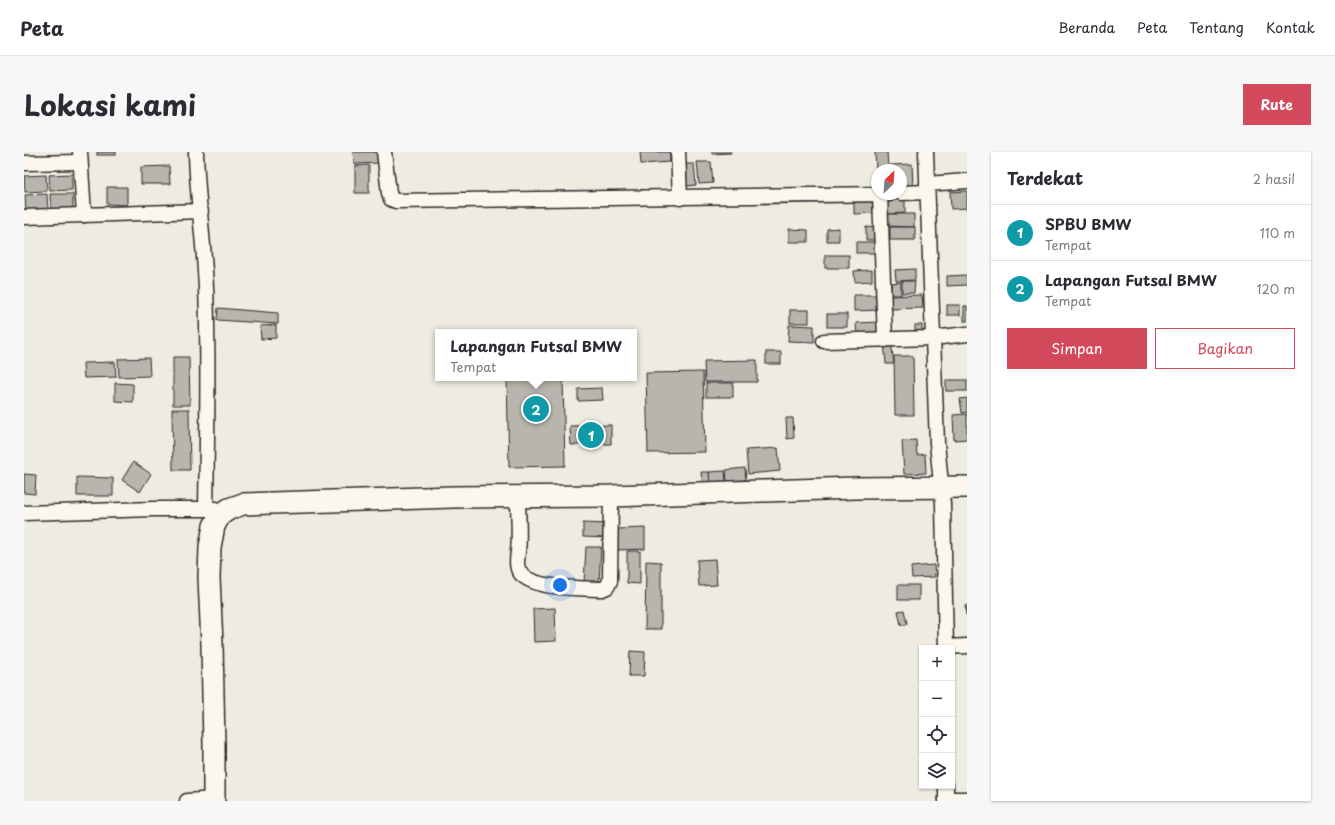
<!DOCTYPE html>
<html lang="id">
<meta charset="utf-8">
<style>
:root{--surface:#fff;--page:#f7f7f7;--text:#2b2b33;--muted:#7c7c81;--line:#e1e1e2;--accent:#d1495b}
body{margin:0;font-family:"Playpen Sans",sans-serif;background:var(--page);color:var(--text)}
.controls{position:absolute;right:12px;bottom:12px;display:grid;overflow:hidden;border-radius:0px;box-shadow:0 1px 3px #0004}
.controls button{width:36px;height:36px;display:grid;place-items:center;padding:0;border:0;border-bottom:1px solid var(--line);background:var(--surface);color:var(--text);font:20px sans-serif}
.compass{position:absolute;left:847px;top:12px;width:36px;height:36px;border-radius:50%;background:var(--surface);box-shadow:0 1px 3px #0004;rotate:25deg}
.you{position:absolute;left:536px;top:433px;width:14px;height:14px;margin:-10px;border:3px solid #fff;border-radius:50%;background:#1a73e8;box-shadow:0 0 0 6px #1a73e833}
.badge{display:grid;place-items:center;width:26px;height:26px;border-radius:50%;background:var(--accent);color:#fff;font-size:13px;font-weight:700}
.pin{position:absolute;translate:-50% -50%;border:2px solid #fff;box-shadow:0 1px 4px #0006}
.popup{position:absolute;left:411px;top:177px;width:202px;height:52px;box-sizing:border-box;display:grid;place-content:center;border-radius:0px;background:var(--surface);filter:drop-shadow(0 1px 3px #0005);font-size:13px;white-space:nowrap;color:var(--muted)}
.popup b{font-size:15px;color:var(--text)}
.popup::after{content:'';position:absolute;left:50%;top:100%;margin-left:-8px;border:8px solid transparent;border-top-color:var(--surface)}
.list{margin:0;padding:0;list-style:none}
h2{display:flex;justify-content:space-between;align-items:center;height:52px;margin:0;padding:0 16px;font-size:17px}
h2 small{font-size:13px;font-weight:400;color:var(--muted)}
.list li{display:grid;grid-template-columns:26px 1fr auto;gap:12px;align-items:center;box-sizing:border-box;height:56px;padding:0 16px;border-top:1px solid var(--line)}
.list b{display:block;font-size:15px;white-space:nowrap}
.list p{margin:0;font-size:13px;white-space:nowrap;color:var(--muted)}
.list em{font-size:13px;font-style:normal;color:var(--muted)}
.actions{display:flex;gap:8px;padding:12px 16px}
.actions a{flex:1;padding:9px 0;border:1px solid var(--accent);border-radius:0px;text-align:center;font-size:14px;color:var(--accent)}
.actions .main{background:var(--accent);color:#fff}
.icon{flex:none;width:22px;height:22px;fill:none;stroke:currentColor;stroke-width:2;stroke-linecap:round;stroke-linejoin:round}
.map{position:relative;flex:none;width:943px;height:649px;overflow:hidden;border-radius:0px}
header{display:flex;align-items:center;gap:24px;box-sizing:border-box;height:56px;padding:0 20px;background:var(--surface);border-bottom:1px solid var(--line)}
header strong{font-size:19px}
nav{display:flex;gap:22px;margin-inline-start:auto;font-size:14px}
.intro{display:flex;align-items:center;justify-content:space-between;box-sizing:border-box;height:96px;padding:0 24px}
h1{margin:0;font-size:28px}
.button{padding:10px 18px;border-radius:0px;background:var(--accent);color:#fff;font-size:14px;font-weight:700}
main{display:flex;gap:24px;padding:0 24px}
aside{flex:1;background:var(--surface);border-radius:0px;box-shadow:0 1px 3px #0004}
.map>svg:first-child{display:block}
</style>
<header>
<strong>Peta</strong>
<nav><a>Beranda</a><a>Peta</a><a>Tentang</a><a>Kontak</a></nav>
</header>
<div class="intro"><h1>Lokasi kami</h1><a class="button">Rute</a></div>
<main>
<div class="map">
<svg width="943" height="649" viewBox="0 0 943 649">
<rect width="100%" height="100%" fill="#eeebe0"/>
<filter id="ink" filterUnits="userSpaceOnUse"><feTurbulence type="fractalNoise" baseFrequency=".025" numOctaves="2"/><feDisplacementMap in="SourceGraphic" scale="8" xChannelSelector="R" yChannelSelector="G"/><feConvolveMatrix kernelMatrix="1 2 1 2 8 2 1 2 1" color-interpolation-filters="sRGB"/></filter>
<g filter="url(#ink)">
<g fill="#b8b5ae" stroke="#2b2b2b">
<rect x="73" y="0" width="19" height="3"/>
<polygon points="329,0 356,0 357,11 330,12"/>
<polygon points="616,0 646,0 646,10 617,12"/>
<polygon points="688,0 707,0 707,1 688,2"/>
<polygon points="851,0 863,0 864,16 852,17"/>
<polygon points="673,10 687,10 689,31 675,32"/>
<polygon points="661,12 670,12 672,33 662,34"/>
<polygon points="888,12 889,34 877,35 877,18 867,18 866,13"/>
<polygon points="345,13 345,41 331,41 331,14"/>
<polygon points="145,14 146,32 117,32 117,15"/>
<polygon points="48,22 48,38 26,39 25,23"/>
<polygon points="22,23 23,39 1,40 0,24"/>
<polygon points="83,35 103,35 103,53 83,52"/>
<polygon points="943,39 943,56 927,57 926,40"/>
<polygon points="23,42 24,59 2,59 1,43"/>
<polygon points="26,42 49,42 49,58 27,58"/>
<polygon points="863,47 881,47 881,61 863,62"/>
<polygon points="830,48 851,48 851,61 830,62"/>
<polygon points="863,62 890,62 890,75 863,74"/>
<polygon points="842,75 854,76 853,88 842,88"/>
<rect x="866" y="75" width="25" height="13"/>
<polygon points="815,76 815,89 803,89 803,77"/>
<polygon points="765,77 784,78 784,90 765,90"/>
<rect x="832" y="90" width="20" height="11"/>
<rect x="801" y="103" width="24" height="13"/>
<polygon points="891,117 891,128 872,129 871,118"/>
<polygon points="848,118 848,129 831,130 830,119"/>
<polygon points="943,123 943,133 923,134 923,124"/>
<polygon points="878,129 891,129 890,141 878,141"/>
<polygon points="877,130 877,143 867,143 867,131"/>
<polygon points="830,143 855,143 855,158 830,159"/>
<polygon points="898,143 899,156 867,157 866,144"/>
<rect x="923" y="153" width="13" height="10"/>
<rect x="940" y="154" width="3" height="15"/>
<polygon points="194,156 254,161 254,172 193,168"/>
<rect x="766" y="158" width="19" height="13"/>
<rect x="803" y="162" width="20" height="13"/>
<polygon points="855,170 855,184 833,185 832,171"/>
<polygon points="252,173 252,186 237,187 236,174"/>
<polygon points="765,173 790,174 790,190 764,189"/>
<rect x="891" y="173" width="7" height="11"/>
<polygon points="867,189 870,212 862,212 860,190"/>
<rect x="742" y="200" width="15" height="12"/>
<polygon points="870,204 889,204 890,263 871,263"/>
<polygon points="149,205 165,205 166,253 149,253"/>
<polygon points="125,206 126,224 95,225 94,207"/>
<polygon points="733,208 733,230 681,230 680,209"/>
<polygon points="91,210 92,225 60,226 59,211"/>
<polygon points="679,220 681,300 624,301 622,221"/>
<polygon points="483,226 539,226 541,314 485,315"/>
<rect x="922" y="228" width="21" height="11"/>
<polygon points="91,231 109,232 109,250 91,249"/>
<rect x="682" y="231" width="27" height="14"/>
<polygon points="578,236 579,248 554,249 554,237"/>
<polygon points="943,246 943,260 938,261 936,247"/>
<polygon points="148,257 165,257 166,318 149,318"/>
<polygon points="943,262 943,287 930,288 929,263"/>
<polygon points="762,266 769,266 770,286 763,287"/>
<polygon points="587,273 587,292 547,293 546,274"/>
<polygon points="892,288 893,303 901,302 902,321 880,322 878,289"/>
<polygon points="754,296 756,319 724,322 722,298"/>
<polygon points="109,310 127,322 116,340 98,328"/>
<polygon points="721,316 722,328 703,329 702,318"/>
<polygon points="701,319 702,329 686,330 685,320"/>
<polygon points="677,320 685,320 686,330 678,330"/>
<polygon points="0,322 12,323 11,342 0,341"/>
<polygon points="53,325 89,326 89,344 53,344"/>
<polygon points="559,371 583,372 582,386 559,385"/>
<polygon points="621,376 621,397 594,398 593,377"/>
<polygon points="562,395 577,395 575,431 560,431"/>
<polygon points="603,399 616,399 616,432 603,431"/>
<polygon points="691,407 693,433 675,434 673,408"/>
<polygon points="622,409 637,410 637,477 621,477"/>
<polygon points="910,413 911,425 888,426 887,415"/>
<rect x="874" y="433" width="21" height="15"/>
<polygon points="943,453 943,463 942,463 941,454"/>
<polygon points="531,456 532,489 510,490 509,457"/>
<polygon points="880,458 883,472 877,473 874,459"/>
<polygon points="606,499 621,500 620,524 605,524"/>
</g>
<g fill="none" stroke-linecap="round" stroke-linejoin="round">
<defs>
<g id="minor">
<polyline points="56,0 60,63"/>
<path d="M 172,0 C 173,45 180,90 182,136 C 185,209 183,283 182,357"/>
<polyline points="360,0 365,41 367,47 372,49 865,42"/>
<polyline points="654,0 656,46"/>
<polyline points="902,0 913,291 919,352 922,496"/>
<polyline points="0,11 56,10"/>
<polyline points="903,32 943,29"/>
<polyline points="877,41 903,40"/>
<polyline points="856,42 861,188"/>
<polyline points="0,65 177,59"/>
<polyline points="800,189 909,186 943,182"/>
<path d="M 494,345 C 494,364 496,382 494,400 C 493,406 492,414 495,419 C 506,438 558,436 578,437 L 583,435 L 586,429 L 587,344"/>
<polyline points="0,361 130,357 192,357"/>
<polyline points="922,495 943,494"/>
<polyline points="922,634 922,649"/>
<polyline points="922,647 943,647"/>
<polyline points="163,649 190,647"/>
</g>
<polyline id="highway" points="190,649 190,593 188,492 185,426 186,395 190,374 196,363 205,357 219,352 429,345 587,344 831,336 943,335"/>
</defs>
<use href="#minor" stroke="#2b2b2b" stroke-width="17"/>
<use href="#highway" stroke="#2b2b2b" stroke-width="24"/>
<use href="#minor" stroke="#fbf7ec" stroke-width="14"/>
<use href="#highway" stroke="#fbf7ec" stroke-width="21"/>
</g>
</g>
</svg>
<div class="controls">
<button>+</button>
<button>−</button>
<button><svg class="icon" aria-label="locate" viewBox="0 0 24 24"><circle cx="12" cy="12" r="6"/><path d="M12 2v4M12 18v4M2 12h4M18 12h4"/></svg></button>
<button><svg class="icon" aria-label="layers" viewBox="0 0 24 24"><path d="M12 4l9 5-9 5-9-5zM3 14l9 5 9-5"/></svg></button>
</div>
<svg class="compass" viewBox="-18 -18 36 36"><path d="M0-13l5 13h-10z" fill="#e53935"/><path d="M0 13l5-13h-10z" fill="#7c7c81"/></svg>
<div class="you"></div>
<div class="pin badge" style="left:567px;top:283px;background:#0f9aa8">1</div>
<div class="pin badge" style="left:512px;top:257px;background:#0f9aa8">2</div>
<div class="popup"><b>Lapangan Futsal BMW</b>Tempat</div>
</div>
<aside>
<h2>Terdekat<small>2 hasil</small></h2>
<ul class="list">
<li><span class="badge" style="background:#0f9aa8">1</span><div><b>SPBU BMW</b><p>Tempat</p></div><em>110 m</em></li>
<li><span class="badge" style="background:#0f9aa8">2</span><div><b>Lapangan Futsal BMW</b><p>Tempat</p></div><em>120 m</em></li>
</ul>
<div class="actions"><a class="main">Simpan</a><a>Bagikan</a></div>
</aside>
</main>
